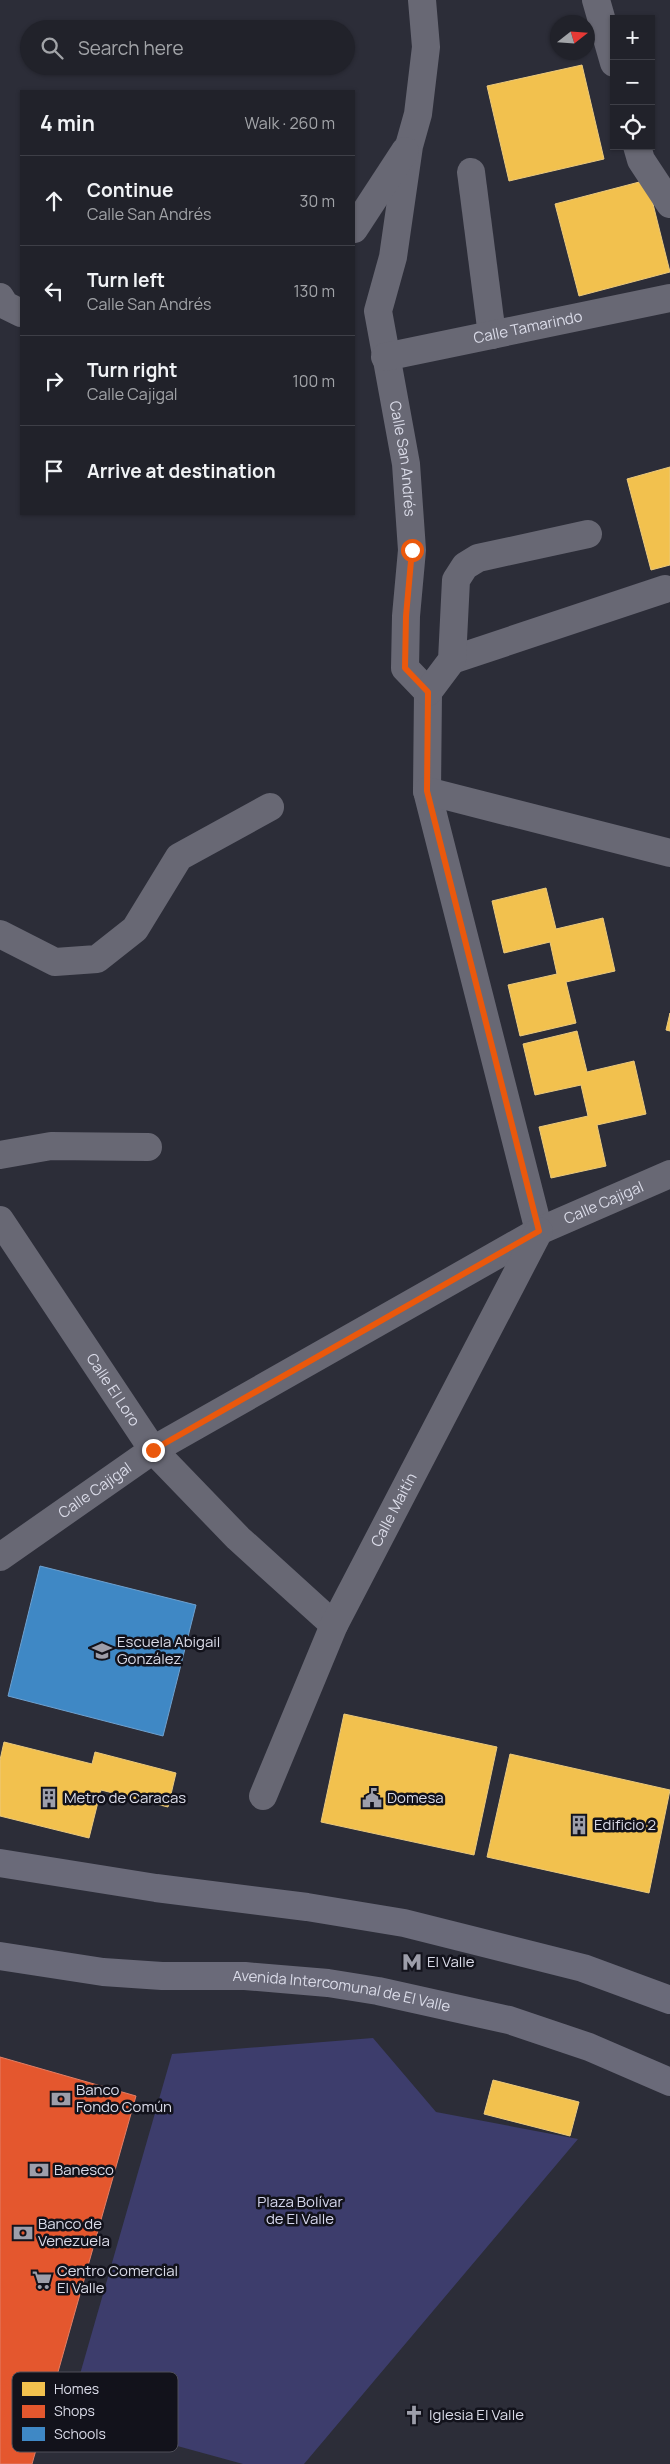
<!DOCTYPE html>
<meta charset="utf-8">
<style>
:root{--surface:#21222a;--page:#292a32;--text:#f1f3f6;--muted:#a2a4a8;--line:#3e3f47}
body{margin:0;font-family:Manrope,sans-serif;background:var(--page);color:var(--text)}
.controls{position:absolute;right:15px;top:15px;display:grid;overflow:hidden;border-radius:0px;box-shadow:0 1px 4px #0004}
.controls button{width:45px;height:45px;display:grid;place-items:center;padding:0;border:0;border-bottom:1px solid var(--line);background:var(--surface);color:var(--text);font:25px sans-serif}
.compass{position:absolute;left:550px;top:15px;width:45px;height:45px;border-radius:50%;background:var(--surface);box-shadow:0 1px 4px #0004;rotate:73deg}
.stop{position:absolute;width:15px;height:15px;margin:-11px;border:4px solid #ea580c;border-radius:50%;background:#fff}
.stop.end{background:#ea580c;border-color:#fff;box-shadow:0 1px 5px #0008}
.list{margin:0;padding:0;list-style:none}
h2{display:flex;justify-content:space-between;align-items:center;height:65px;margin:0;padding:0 20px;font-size:21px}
h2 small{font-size:16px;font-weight:400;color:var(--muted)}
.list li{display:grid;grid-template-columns:32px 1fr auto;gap:15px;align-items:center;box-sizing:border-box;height:90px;padding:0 20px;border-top:1px solid var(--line)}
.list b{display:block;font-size:19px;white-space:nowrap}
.list p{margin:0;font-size:16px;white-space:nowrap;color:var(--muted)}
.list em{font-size:16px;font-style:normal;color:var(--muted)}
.icon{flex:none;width:28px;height:28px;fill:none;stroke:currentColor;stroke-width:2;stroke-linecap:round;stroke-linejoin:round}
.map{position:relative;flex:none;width:670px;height:2464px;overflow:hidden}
.search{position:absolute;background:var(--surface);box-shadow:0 1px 4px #0004;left:20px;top:20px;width:335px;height:55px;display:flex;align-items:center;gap:12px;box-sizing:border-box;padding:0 18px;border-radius:28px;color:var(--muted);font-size:19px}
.panel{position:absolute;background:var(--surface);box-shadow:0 1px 4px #0004;left:20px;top:90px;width:335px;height:425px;border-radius:0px}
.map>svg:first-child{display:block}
</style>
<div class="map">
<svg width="670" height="2464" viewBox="0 0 670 2464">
<rect width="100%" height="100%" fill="#2c2d38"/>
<polygon fill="#3d3d6c" points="373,2038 436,2112 578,2139 304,2464 243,2464 68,2416 172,2054"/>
<g fill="#f2c14e" stroke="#ebc97c">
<polygon points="582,65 604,159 509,181 487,86"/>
<polygon points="647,180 670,272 579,296 555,204"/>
<polygon points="670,467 670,565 651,570 627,479"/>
<polygon points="546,888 556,929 603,918 615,971 566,982 576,1023 520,1036 508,985 557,974 550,942 504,953 492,901"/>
<polygon points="670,1013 670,1031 666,1030"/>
<polygon points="577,1031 587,1072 634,1061 646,1114 597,1125 606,1166 551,1178 539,1127 588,1116 581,1085 535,1095 523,1044"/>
<polygon points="344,1714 497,1747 474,1855 321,1822"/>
<polygon points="4,1742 92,1764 95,1752 176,1773 168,1807 101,1790 89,1838 0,1816 0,1760"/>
<polygon points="510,1754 670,1790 649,1893 487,1857"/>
<polygon points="493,2080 579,2102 570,2136 484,2114"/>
</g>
<polygon fill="#e4572e" stroke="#e17f66" points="0,2057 136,2096 32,2464 0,2464"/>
<polygon fill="#3f88c5" stroke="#6ea1d0" points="40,1566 196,1605 163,1736 8,1696"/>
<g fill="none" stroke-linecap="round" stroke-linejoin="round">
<g stroke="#686874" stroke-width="28">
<path id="s1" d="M 422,0 L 426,47 L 418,114 L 409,146 L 393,257 L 378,311 L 406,464 L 412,550 L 406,616 L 405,668 L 428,692 L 427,791 L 539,1231"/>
<polyline points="596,0 614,63"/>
<polyline points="637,146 641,160 670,204"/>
<polyline points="471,172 492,335"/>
<polyline points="354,229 405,151"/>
<polyline points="0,297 5,305 21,313"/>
<path id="s2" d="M 385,357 L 670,298"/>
<polyline points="452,660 665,589"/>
<polyline points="428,692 452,660 456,580 465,566 478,558 588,534"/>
<polyline points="427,791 670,853"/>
<polyline points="0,934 55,962 97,959 135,929 179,857 270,807"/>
<polyline points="0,1155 51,1146 148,1147"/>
<path id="s3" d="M 0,1220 L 153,1450 L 238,1538 L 334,1625"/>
<path id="s4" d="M 0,1557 L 153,1450 L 539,1231 L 670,1174"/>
<path id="s5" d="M 263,1796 L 334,1625 L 539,1231"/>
</g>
<g stroke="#6a6a79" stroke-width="28">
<polyline points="0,1863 156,1888 307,1907 404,1923 583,1968 670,2000"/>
<path id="s6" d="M 0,1956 L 103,1972 L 162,1976 L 245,1976 L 328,1983 L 378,1991 L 509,2020 L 589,2047 L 670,2082"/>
</g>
</g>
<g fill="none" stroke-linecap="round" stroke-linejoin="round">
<polyline stroke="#ea580c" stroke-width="6" points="153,1450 539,1231 427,791 428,692 405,668 406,616 412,550"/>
</g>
<defs>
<symbol id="school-bare" viewBox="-9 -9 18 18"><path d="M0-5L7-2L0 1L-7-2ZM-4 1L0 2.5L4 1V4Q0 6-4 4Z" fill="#9d9eaa" stroke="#12121b" stroke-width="2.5" paint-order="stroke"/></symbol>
<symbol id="building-bare" viewBox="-9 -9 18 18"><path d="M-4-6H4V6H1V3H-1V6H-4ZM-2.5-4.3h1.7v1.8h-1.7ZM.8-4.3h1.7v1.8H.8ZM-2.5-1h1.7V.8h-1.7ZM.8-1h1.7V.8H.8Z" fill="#9d9eaa" stroke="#12121b" stroke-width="2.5" paint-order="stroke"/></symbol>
<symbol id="civic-bare" viewBox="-9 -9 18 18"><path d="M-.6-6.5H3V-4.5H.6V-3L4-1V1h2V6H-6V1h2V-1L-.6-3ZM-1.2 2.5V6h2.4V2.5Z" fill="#9d9eaa" stroke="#12121b" stroke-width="2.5" paint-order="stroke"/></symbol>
<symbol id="metro-bare" viewBox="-9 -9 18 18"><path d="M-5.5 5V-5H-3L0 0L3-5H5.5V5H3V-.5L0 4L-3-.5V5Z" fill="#9d9eaa" stroke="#12121b" stroke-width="2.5" paint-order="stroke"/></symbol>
<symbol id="bank-bare" viewBox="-9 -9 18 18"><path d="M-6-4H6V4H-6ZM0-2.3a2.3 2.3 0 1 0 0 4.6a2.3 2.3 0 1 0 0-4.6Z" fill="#9d9eaa" stroke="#12121b" stroke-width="2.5" paint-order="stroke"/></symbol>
<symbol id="supermarket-bare" viewBox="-9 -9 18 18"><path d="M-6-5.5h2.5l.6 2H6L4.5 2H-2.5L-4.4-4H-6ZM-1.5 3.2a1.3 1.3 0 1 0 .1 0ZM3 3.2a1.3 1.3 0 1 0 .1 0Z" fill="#9d9eaa" stroke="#12121b" stroke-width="2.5" paint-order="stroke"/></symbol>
<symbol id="church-bare" viewBox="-9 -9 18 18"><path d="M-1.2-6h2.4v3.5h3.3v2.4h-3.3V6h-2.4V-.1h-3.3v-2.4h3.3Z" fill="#9d9eaa" stroke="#12121b" stroke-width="2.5" paint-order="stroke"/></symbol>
</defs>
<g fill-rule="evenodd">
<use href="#school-bare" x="88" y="1637" width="28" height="28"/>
<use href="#building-bare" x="35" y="1784" width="28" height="28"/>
<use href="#civic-bare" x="358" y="1784" width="28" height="28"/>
<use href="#building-bare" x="565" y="1811" width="28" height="28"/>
<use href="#metro-bare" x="398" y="1948" width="28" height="28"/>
<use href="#bank-bare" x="47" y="2085" width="28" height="28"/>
<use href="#bank-bare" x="25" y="2156" width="28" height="28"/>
<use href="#bank-bare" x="9" y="2219" width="28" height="28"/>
<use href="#supermarket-bare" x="28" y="2266" width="28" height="28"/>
<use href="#church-bare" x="400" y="2401" width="28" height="28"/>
</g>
<g text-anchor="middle" stroke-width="5" stroke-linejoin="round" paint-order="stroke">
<g font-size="15" fill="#dadbe8" stroke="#12121b">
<text dy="5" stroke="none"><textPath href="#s2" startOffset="146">Calle Tamarindo</textPath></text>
<text dy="5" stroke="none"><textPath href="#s1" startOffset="466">Calle San Andrés</textPath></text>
<text dy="5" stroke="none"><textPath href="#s4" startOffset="701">Calle Cajigal</textPath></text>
<text dy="5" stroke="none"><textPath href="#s3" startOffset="204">Calle El Loro</textPath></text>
<text dy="5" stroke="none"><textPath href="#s4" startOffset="116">Calle Cajigal</textPath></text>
<text dy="5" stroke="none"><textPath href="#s5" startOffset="315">Calle Maitín</textPath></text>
<text dy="5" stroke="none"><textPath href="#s6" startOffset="344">Avenida Intercomunal de El Valle</textPath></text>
</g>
<g font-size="15" fill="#dadbe8" stroke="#12121b" text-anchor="start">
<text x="117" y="1647">Escuela Abigail<tspan x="117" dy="17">González</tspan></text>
<text x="64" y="1803">Metro de Caracas</text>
<text x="387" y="1803">Domesa</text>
<text x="594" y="1830">Edificio 2</text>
<text x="427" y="1967">El Valle</text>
<text x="76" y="2095">Banco<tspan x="76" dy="17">Fondo Común</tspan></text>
<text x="54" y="2175">Banesco</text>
<text x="38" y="2229">Banco de<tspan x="38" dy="17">Venezuela</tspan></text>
<text x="57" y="2276">Centro Comercial<tspan x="57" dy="17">El Valle</tspan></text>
<text x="429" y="2420">Iglesia El Valle</text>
</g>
<g font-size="15" fill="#d6d7ed" stroke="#12121b">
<text x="300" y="2207">Plaza Bolívar<tspan x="300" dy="17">de El Valle</tspan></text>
</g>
</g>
<rect x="12" y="2372" width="166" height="80" rx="8" fill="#12121b" stroke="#4e4e58" stroke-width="1"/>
<rect x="22" y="2382" width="23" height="14" fill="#f2c14e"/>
<rect x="22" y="2405" width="23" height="13" fill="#e4572e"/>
<rect x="22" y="2427" width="23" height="14" fill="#3f88c5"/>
<g font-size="14" fill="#dadbe8">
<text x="54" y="2394">Homes</text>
<text x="54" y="2416">Shops</text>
<text x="54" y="2439">Schools</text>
</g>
</svg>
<div class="controls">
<button>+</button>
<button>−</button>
<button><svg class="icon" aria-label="locate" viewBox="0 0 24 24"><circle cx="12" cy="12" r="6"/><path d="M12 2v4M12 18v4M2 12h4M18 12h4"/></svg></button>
</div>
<svg class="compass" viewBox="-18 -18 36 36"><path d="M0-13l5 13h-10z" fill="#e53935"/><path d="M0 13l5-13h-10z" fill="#a2a4a8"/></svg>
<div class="stop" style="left:412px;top:550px"></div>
<div class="stop end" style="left:153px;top:1450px"></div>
<div class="search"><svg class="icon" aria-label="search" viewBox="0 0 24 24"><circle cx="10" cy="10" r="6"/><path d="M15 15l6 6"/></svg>Search here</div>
<section class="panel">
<h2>4 min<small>Walk · 260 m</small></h2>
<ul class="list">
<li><svg class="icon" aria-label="ahead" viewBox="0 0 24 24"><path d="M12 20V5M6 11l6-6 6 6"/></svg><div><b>Continue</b><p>Calle San Andrés</p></div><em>30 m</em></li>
<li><svg class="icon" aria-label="left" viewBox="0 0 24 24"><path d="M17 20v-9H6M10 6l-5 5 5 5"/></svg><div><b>Turn left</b><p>Calle San Andrés</p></div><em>130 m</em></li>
<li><svg class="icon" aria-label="right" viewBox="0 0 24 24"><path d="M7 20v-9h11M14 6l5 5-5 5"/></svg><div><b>Turn right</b><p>Calle Cajigal</p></div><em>100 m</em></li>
<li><svg class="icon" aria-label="arrive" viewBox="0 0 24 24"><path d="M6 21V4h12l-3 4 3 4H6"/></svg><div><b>Arrive at destination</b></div></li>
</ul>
</section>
</div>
